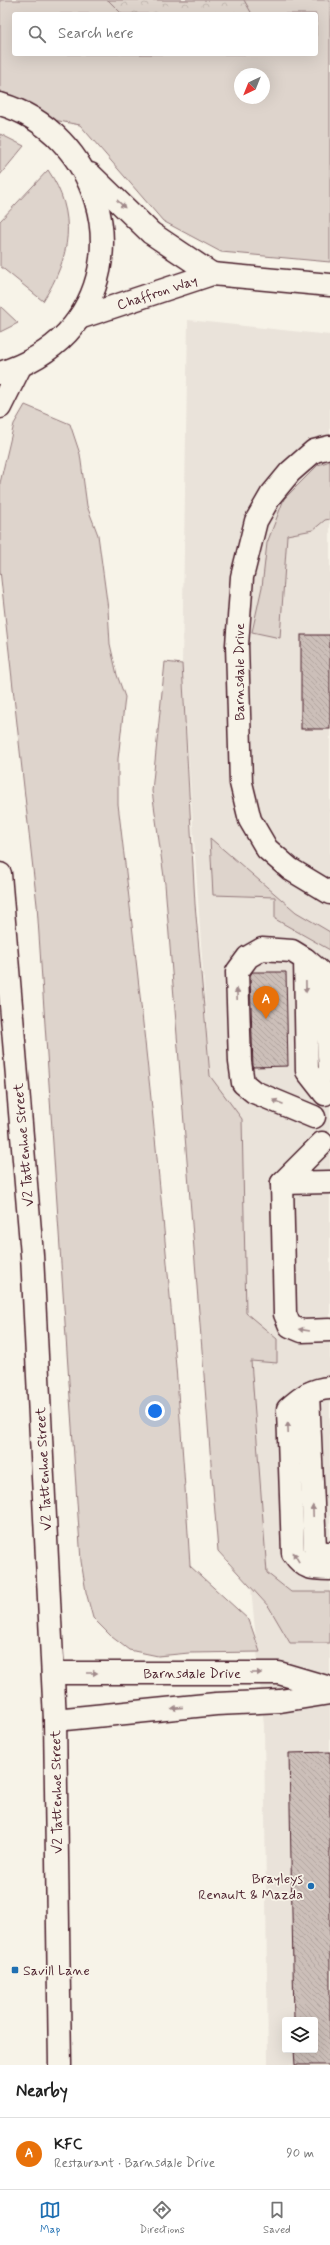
<!DOCTYPE html>
<meta charset="utf-8">
<style>
:root{--surface:#fff;--page:#f2f2f2;--text:#222;--muted:#767676;--line:#e0e0e0;--accent:#1f6fb2}
body{margin:0;font-family:Mynerve,sans-serif;background:var(--page);color:var(--text)}
.controls{position:absolute;right:12px;bottom:12px;display:grid;overflow:hidden;border-radius:4px;box-shadow:0 4px 16px #0002}
.controls button{width:36px;height:36px;display:grid;place-items:center;padding:0;border:0;border-bottom:1px solid var(--line);background:var(--surface);color:var(--text);font:20px sans-serif}
.compass{position:absolute;left:234px;top:68px;width:36px;height:36px;border-radius:50%;background:var(--surface);box-shadow:0 4px 16px #0002;rotate:223deg}
.you{position:absolute;left:155px;top:1411px;width:14px;height:14px;margin:-10px;border:3px solid #fff;border-radius:50%;background:#1a73e8;box-shadow:0 0 0 6px #1a73e833}
.badge{display:grid;place-items:center;width:26px;height:26px;border-radius:50%;background:var(--accent);color:#fff;font-size:13px;font-weight:700}
.pin{position:absolute;translate:-50% -33px;filter:drop-shadow(0 1px 2px #0008)}
.pin::after{content:'';position:absolute;top:21px;width:14px;height:12px;background:inherit;clip-path:polygon(0 0,100% 0,50% 100%)}
.list{margin:0;padding:0;list-style:none}
h2{display:flex;justify-content:space-between;align-items:center;height:52px;margin:0;padding:0 16px;font-size:17px}
h2 small{font-size:13px;font-weight:400;color:var(--muted)}
.list li{display:grid;grid-template-columns:26px 1fr auto;gap:12px;align-items:center;box-sizing:border-box;height:72px;padding:0 16px;border-top:1px solid var(--line)}
.list b{display:block;font-size:15px;white-space:nowrap}
.list p{margin:0;font-size:13px;white-space:nowrap;color:var(--muted)}
.list em{font-size:13px;font-style:normal;color:var(--muted)}
.icon{flex:none;width:22px;height:22px;fill:none;stroke:currentColor;stroke-width:2;stroke-linecap:round;stroke-linejoin:round}
.map{position:relative;flex:none;width:330px;height:2065px;overflow:hidden}
.search{position:absolute;background:var(--surface);box-shadow:0 4px 16px #0002;left:12px;right:12px;top:12px;height:44px;display:flex;align-items:center;gap:10px;box-sizing:border-box;padding:0 14px;border-radius:4px;color:var(--muted);font-size:15px}
.sheet{height:124px;background:var(--surface)}
nav{display:flex;justify-content:space-around;align-items:center;box-sizing:border-box;height:56px;border-top:1px solid var(--line);background:var(--surface);font-size:11px;color:var(--muted)}
nav a{display:grid;justify-items:center;gap:2px}
nav .on{color:var(--accent)}
.map>svg:first-child{display:block}
</style>
<div class="map">
<svg width="330" height="2065" viewBox="0 0 330 2065">
<defs>
<pattern id="forest-crowns" width="20" height="18" patternUnits="userSpaceOnUse"><rect width="20" height="18" fill="#ded4cc"/><path d="M2 6a3 3 0 1 1 6 0M12 15a3 3 0 1 1 6 0" fill="none" stroke="#c0b6af"/></pattern>
<pattern id="building-back-hatch" width="6" height="6" patternUnits="userSpaceOnUse"><rect width="6" height="6" fill="#ccbfb9"/><path d="M-1 5l2 2M0 0l6 6M5-1l2 2" fill="none" stroke="#b1a49f"/></pattern>
</defs>
<rect width="100%" height="100%" fill="#f7f3e8"/>
<filter id="ink" filterUnits="userSpaceOnUse"><feTurbulence type="fractalNoise" baseFrequency=".025" numOctaves="2"/><feDisplacementMap in="SourceGraphic" scale="8" xChannelSelector="R" yChannelSelector="G"/><feConvolveMatrix kernelMatrix="1 2 1 2 8 2 1 2 1" color-interpolation-filters="sRGB"/></filter>
<g filter="url(#ink)">
<path fill="#eae3da" fill-rule="evenodd" d="M 188,320 L 330,335 L 330,2065 L 268,2065 L 264,1726 L 249,1566 L 210,1076 L 182,664 ZM 285,2020 L 315,2020 L 315,2050 L 285,2050 Z"/>
<g fill="#ded4cc" stroke="#947a7c" fill-rule="evenodd">
<path d="M 0,0 L 330,0 L 330,262 L 221,252 L 163,221 L 80,125 L 27,115 L 0,104 ZM 14,14 L 316,14 L 316,54 L 14,54 ZM 240,74 L 264,74 L 264,98 L 240,98 Z"/>
<polygon points="0,134 24,146 0,175"/>
<path d="M 48,170 C 78,214 71,257 43,301 L 0,266 L 0,221 Z"/>
<polygon points="0,306 18,323 0,332"/>
<path d="M 25,405 L 70,424 L 80,454 L 87,506 L 98,535 L 108,609 L 110,644 L 117,675 L 125,697 L 118,759 L 118,804 C 148,1057 175,1311 190,1566 L 249,1620 L 260,1652 L 189,1653 L 158,1656 L 129,1650 L 112,1637 L 93,1618 L 86,1592 L 81,1561 L 37,905 L 0,570 L 0,483 L 14,424 Z"/>
<polygon points="330,461 330,519 325,520 313,530 287,535 280,638 252,632 262,587 267,543 284,499 318,465"/>
<polygon points="165,662 182,664 195,904 210,1076 242,1119 246,1313 277,1339 277,1363 251,1361 267,1573 291,1592 330,1592 330,1643 290,1643 269,1607 218,1551 165,884 152,791"/>
<polygon points="210,838 296,912 330,932 330,950 275,919 275,897 213,895"/>
</g>
<polygon fill="url(#forest-crowns)" stroke="#947a7c" points="108,0 244,0 252,14 122,14"/>
<g fill="url(#building-back-hatch)" stroke="#4a1f2b">
<rect x="301" y="635" width="29" height="94"/>
<polygon points="252,972 286,972 288,1066 253,1067 250,976"/>
<polygon points="330,1752 330,2065 295,2065 294,2050 315,2050 315,2020 294,2020 289,1753"/>
</g>
<g fill="none" stroke-linecap="round" stroke-linejoin="round">
<defs>
<g id="minor">
<path d="M 0,104 C 97,132 136,258 67,333 C 48,353 26,365 0,373"/>
<polyline points="90,174 151,233 212,274"/>
<polyline points="79,318 212,274 330,285"/>
<polyline points="0,407 20,367"/>
<polyline points="330,447 314,451 290,472 271,495 256,521 242,577 237,645 241,783 250,820 267,849 290,869 330,893"/>
<polyline points="0,874 32,1255 55,1720 60,2065"/>
<polyline points="305,959 324,975 330,1071"/>
<polyline points="314,1117 254,1092 243,1083 240,1062 237,972 248,957 262,949 292,951 305,959 307,1071 325,1094"/>
<polyline points="322,1143 282,1183 285,1314 290,1326 302,1331 330,1330"/>
<polyline points="282,1183 330,1182"/>
<path d="M 330,1388 C 312,1389 301,1397 288,1409 L 293,1553 C 304,1569 311,1569 330,1569"/>
<polyline points="308,1394 315,1548 324,1553 330,1553"/>
<polyline points="53,1673 279,1673 330,1688"/>
<polyline points="55,1720 216,1704 280,1701 330,1693"/>
</g>
</defs>
<use href="#minor" stroke="#4a1f2b" stroke-width="25"/>
<use href="#minor" stroke="#f7f3e8" stroke-width="22"/>
</g>
<defs><path id="oneway-solid" d="M-6-.8H1V-3.2L6.5 0L1 3.2V.8H-6Z"/></defs>
<g fill="#a0898a">
<use href="#oneway-solid" transform="translate(121 204) rotate(44)"/>
<use href="#oneway-solid" transform="translate(306 987) rotate(89)"/>
<use href="#oneway-solid" transform="translate(237 994) rotate(-92)"/>
<use href="#oneway-solid" transform="translate(278 1102) rotate(-158)"/>
<use href="#oneway-solid" transform="translate(304 1330) rotate(-171)"/>
<use href="#oneway-solid" transform="translate(288 1428) rotate(-92)"/>
<use href="#oneway-solid" transform="translate(313 1511) rotate(-92)"/>
<use href="#oneway-solid" transform="translate(296 1557) rotate(-121)"/>
<use href="#oneway-solid" transform="translate(92 1673)"/>
<use href="#oneway-solid" transform="translate(256 1673)"/>
<use href="#oneway-solid" transform="translate(177 1708) rotate(174)"/>
</g>
</g>
<g fill="#1f6fb2" stroke="#f7f3e8" stroke-width="1.5">
<circle cx="311" cy="1886" r="4"/>
<rect x="11" y="1966" width="8" height="8" rx="2"/>
</g>
<g text-anchor="middle" stroke-width="3.5" stroke-linejoin="round" paint-order="stroke">
<g font-size="14" fill="#4a1f2b" stroke="#f7f3e8">
<text transform="translate(157 292) rotate(-18)" y="5">Chaffron Way</text>
<text transform="translate(239 672) rotate(-90)" y="5">Barnsdale Drive</text>
<text transform="translate(23 1145) rotate(-95)" y="5">V2 Tattenhoe Street</text>
<text transform="translate(43 1469) rotate(-93)" y="5">V2 Tattenhoe Street</text>
<text x="192" y="1678">Barnsdale Drive</text>
<text transform="translate(56 1792) rotate(-91)" y="5">V2 Tattenhoe Street</text>
</g>
<g font-size="14" fill="#4a1f2b" stroke="#f7f3e8" text-anchor="end">
<text x="303" y="1883">Brayleys<tspan x="303" dy="16">Renault &amp; Mazda</tspan></text>
<text x="23" y="1975" text-anchor="start">Savill Lane</text>
</g>
</g>
</svg>
<div class="controls">
<button><svg class="icon" aria-label="layers" viewBox="0 0 24 24"><path d="M12 4l9 5-9 5-9-5zM3 14l9 5 9-5"/></svg></button>
</div>
<svg class="compass" viewBox="-18 -18 36 36"><path d="M0-13l5 13h-10z" fill="#e53935"/><path d="M0 13l5-13h-10z" fill="#767676"/></svg>
<div class="you"></div>
<div class="pin badge" style="left:266px;top:1019px;background:#e8710a">A</div>
<div class="search"><svg class="icon" aria-label="search" viewBox="0 0 24 24"><circle cx="10" cy="10" r="6"/><path d="M15 15l6 6"/></svg>Search here</div>
</div>
<section class="sheet">
<h2>Nearby<small></small></h2>
<ul class="list">
<li><span class="badge" style="background:#e8710a">A</span><div><b>KFC</b><p>Restaurant · Barnsdale Drive</p></div><em>90 m</em></li>
</ul>
</section>
<nav>
<a class="on"><svg class="icon" aria-label="map" viewBox="0 0 24 24"><path d="M3 6l6-2 6 2 6-2v14l-6 2-6-2-6 2zM9 4v14M15 6v14"/></svg>Map</a>
<a><svg class="icon" aria-label="directions" viewBox="0 0 24 24"><path d="M12 3l9 9-9 9-9-9zM9 14v-3h6M13 9l2 2-2 2"/></svg>Directions</a>
<a><svg class="icon" aria-label="saved" viewBox="0 0 24 24"><path d="M7 4h10v16l-5-4-5 4z"/></svg>Saved</a>
</nav>
